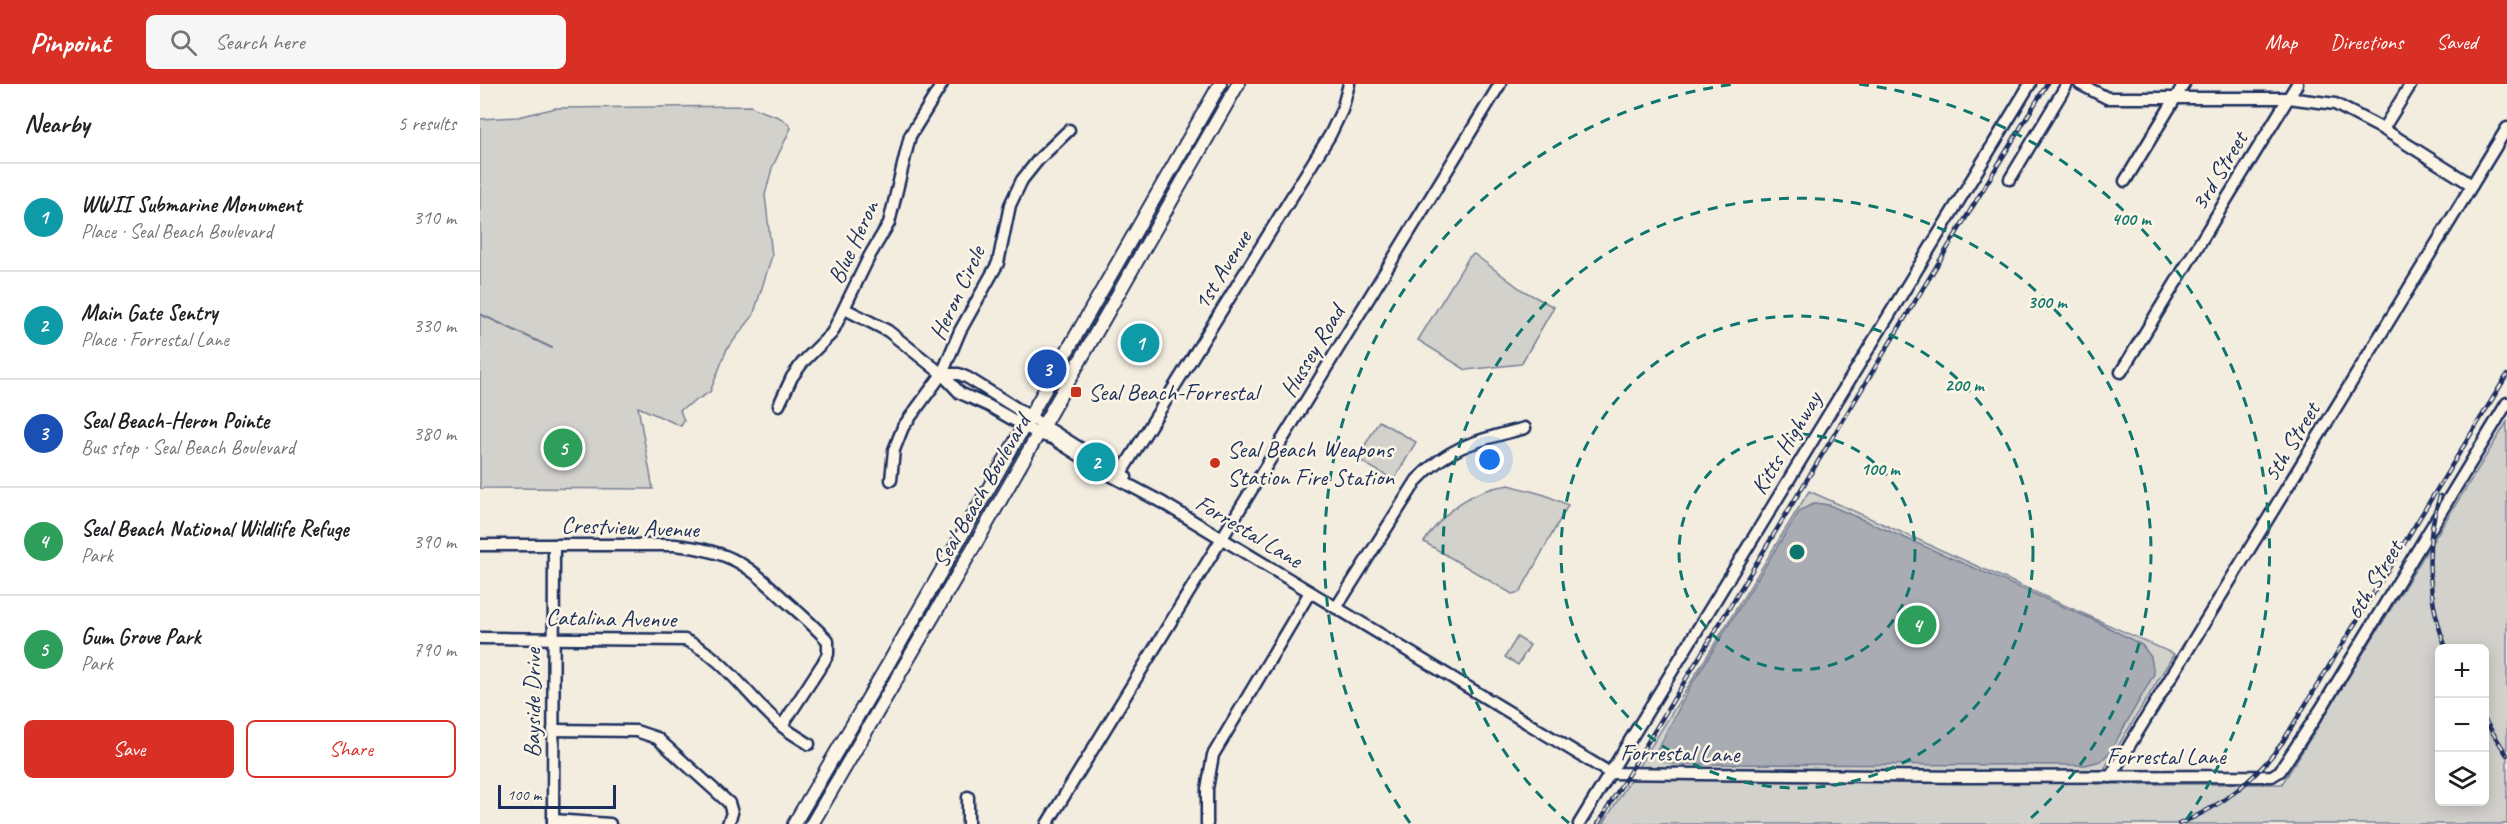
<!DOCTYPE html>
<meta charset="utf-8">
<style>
:root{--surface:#fff;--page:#f6f6f6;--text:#202124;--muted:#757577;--line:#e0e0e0;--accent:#d93025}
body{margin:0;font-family:Caveat,sans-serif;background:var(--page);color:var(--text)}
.controls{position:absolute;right:18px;bottom:18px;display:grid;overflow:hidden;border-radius:9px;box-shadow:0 3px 15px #0003}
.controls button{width:54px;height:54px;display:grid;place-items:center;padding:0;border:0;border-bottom:2px solid var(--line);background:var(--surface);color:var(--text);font:30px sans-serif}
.scale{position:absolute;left:18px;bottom:15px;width:118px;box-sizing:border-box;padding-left:6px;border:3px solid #1b2f5e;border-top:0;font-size:16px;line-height:21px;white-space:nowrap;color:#1b2f5e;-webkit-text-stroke:4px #fcf5e5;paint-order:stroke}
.you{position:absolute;left:1010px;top:376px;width:21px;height:21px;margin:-15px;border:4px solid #fff;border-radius:50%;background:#1a73e8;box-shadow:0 0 0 9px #1a73e833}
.badge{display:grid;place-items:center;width:39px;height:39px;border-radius:50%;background:var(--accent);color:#fff;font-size:20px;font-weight:700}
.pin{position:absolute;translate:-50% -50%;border:3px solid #fff;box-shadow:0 2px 6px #0006}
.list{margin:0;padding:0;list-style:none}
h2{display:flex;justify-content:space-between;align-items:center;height:78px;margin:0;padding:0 24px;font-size:26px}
h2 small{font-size:20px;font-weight:400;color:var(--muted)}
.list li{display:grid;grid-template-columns:39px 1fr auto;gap:18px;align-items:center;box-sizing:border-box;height:108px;padding:0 24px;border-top:2px solid var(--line)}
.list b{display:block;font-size:22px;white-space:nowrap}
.list p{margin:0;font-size:20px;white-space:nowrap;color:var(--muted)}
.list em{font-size:20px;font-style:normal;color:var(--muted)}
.actions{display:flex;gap:12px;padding:18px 24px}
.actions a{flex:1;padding:14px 0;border:2px solid var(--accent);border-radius:9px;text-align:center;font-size:21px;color:var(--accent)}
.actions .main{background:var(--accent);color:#fff}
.icon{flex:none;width:33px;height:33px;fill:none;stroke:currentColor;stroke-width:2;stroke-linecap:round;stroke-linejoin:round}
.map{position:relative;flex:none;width:2027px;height:740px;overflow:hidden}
header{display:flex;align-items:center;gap:36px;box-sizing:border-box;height:84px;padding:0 30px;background:var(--accent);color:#fff}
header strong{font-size:28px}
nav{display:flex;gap:33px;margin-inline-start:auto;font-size:21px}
.search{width:420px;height:54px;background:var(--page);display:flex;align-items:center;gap:15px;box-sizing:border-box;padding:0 21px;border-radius:9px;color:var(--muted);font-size:22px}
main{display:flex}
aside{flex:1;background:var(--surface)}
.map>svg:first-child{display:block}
</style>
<header>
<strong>Pinpoint</strong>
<div class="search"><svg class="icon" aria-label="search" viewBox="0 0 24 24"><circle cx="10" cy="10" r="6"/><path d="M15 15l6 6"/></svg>Search here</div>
<nav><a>Map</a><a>Directions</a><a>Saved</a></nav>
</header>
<main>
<aside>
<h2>Nearby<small>5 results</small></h2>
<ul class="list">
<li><span class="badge" style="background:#0f9aa8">1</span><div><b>WWII Submarine Monument</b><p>Place · Seal Beach Boulevard</p></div><em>310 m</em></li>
<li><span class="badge" style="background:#0f9aa8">2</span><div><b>Main Gate Sentry</b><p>Place · Forrestal Lane</p></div><em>330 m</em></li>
<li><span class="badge" style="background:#1a4fb4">3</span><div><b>Seal Beach-Heron Pointe</b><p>Bus stop · Seal Beach Boulevard</p></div><em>380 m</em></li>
<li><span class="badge" style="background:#2e9e5b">4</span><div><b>Seal Beach National Wildlife Refuge</b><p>Park</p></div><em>390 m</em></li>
<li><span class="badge" style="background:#2e9e5b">5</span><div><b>Gum Grove Park</b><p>Park</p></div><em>790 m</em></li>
</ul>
<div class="actions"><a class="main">Save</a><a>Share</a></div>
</aside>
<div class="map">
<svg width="2027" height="740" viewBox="0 0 2027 740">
<rect width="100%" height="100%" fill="#f3ede0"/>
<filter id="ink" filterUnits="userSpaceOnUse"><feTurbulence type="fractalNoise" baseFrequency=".0167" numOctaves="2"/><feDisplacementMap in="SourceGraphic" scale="12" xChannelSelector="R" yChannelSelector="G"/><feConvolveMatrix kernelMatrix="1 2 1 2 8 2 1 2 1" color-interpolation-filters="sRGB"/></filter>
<g filter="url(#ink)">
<g fill="#d3d1cc" stroke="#778095" stroke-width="1.5" fill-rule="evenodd">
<path d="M 271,22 C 285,32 301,28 311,44 L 292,84 L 285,111 L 292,172 L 273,232 L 247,265 L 230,308 L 200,326 L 204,337 L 201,342 L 158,323 L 173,405 L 0,404 L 0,35 L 38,33 L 76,24 Z"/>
<polygon points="994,170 1042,206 1074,223 1041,280 986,286 938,256 989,173"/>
<polygon points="899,337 936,358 914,396 877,375"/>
<path d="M 2027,338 L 2027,740 L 1123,740 L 1329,407 L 1694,570 L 1615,700 L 1802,700 ZM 1960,564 L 2004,564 L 2004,718 L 1960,718 Z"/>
<path d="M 1029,401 L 1065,411 L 1088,421 L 1040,508 L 1032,510 L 944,458 C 965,426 990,406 1029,401 Z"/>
<polygon points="1037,553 1050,561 1038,581 1025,573"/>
</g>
<polygon fill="#a9acb3" stroke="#707a91" stroke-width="1.5" points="1336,419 1349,421 1614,536 1662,561 1671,573 1674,590 1630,668 1621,677 1605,681 1194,680 1183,677 1176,669 1210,603 1320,426"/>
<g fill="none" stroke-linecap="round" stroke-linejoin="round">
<polyline stroke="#707a91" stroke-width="2" points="0,230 72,264"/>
<defs>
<g id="minor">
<polyline points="1600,0 1627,14 1808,14 1855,20 1903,45 1992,101"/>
<polyline points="1903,45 1931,0"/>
<polyline points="1530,95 1587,0"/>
<polyline points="1645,97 1704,0"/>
<polyline points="365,225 408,247 462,290 480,309 509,322 558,350 572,354 632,392 683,419 1130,689 1484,693 1792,692 1800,687 1841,625 2027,319"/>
<polyline points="1641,288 1817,0"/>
<polyline points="462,290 479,290 488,294 646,393"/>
<polyline points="299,321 312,293 323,278 352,249 390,171 409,139 430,52 462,0"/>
<polyline points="641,389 850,51 862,26 869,0"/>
<polyline points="411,396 414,366 423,343 462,290 480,247 518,179 530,121 542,96 558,76 589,46"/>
<path d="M 0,461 L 195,461 C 252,467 268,481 308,519 C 322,531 336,544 348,557 L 348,570 L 343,579 L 302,642"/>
<path d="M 856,524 L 937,396 C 970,361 1000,356 1045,344"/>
<path d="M 0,554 L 205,556 C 246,574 268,614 302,642 C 310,649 320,654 329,660"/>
<polyline points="73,646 156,647 177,654 249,719 252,729 248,740"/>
<polyline points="1630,693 2027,44"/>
<polyline points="73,736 130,740"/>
<polyline points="73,740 74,461"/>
<polyline points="488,740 488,713"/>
<polyline points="567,740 1020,0"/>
<polyline points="727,740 727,705 733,671 830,508"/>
<polyline points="1099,740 1550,0"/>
</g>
<g id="major">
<polyline points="314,740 407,582 740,0"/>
<polyline points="332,740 500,452 758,0"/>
</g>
</defs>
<use href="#minor" stroke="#1b2f5e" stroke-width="15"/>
<use href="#major" stroke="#1b2f5e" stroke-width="16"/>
<use href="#minor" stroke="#fcf5e5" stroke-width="10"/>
<use href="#major" stroke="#fcf5e5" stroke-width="12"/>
<defs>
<g id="rail">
<path d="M 1960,412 C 1943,461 1948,516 1966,564"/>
<polyline points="2004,635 2027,671"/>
<polyline points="1118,740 1567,0"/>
<path d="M 1699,740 C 1742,722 1774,697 1802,659 L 2027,291"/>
</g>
</defs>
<use href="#rail" stroke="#1b2f5e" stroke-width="4.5"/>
<use href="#rail" stroke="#fcf5e5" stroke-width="2" stroke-dasharray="7" stroke-linecap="butt"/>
</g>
</g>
<g fill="none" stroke="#0f766e" stroke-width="3" stroke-dasharray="10 8">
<circle cx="1317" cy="468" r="118"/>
<circle cx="1317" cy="468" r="236"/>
<path d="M1089 739A354 354 0 1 1 1545 739"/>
<path d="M930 739A472 472 0 0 1 1255 0M1379 0A472 472 0 0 1 1704 739"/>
</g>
<g fill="#c8321e" stroke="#fcf5e5" stroke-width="2">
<rect x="590" y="302" width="12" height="12" rx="3"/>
<circle cx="735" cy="379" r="6"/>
</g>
<g text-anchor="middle" stroke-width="5" stroke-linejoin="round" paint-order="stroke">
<g font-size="24" fill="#1b2f5e" stroke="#fcf5e5">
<text transform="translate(1739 87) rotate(-59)" y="8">3rd Street</text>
<text transform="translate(373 158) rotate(-65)" y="8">Blue Heron</text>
<text transform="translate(742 186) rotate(-58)" y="8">1st Avenue</text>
<text transform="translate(477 209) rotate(-65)" y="8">Heron Circle</text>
<text transform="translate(832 267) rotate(-59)" y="8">Hussey Road</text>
<text transform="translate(1811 358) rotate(-59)" y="8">5th Street</text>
<text transform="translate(1306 359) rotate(-59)" y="8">Kitts Highway</text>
<text transform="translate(501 407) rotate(-60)" y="8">Seal Beach Boulevard</text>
<text transform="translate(150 443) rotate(2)" y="8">Crestview Avenue</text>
<text transform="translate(769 447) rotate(31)" y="8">Forrestal Lane</text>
<text transform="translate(1894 496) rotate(-59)" y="8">6th Street</text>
<text transform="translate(131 534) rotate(1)" y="8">Catalina Avenue</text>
<text transform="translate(52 619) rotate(-90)" y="8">Bayside Drive</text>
<text transform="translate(1200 669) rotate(1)" y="8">Forrestal Lane</text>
<text x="1686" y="680">Forrestal Lane</text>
</g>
<g font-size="24" fill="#1b2f5e" stroke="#fcf5e5" text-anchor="start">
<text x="608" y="316">Seal Beach-Forrestal</text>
<text x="747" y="373">Seal Beach Weapons<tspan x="747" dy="28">Station Fire Station</tspan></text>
</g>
</g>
<circle cx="1317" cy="468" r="9" fill="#0f766e" stroke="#fcf5e5" stroke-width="3"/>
<g font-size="18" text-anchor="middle" font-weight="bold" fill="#0f766e" stroke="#fcf5e5" stroke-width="5" stroke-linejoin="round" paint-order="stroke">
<text x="1651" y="141">400 m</text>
<text x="1567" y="224">300 m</text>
<text x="1484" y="307">200 m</text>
<text x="1400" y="391">100 m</text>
</g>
</svg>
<div class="controls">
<button>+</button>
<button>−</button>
<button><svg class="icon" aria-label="layers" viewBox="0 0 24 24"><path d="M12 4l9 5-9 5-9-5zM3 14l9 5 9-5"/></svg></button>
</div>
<div class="scale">100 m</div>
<div class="you"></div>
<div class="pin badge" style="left:660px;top:259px;background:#0f9aa8">1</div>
<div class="pin badge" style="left:616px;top:378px;background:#0f9aa8">2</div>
<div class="pin badge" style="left:567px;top:285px;background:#1a4fb4">3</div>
<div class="pin badge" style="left:1437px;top:541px;background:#2e9e5b">4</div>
<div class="pin badge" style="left:83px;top:364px;background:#2e9e5b">5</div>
</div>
</main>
